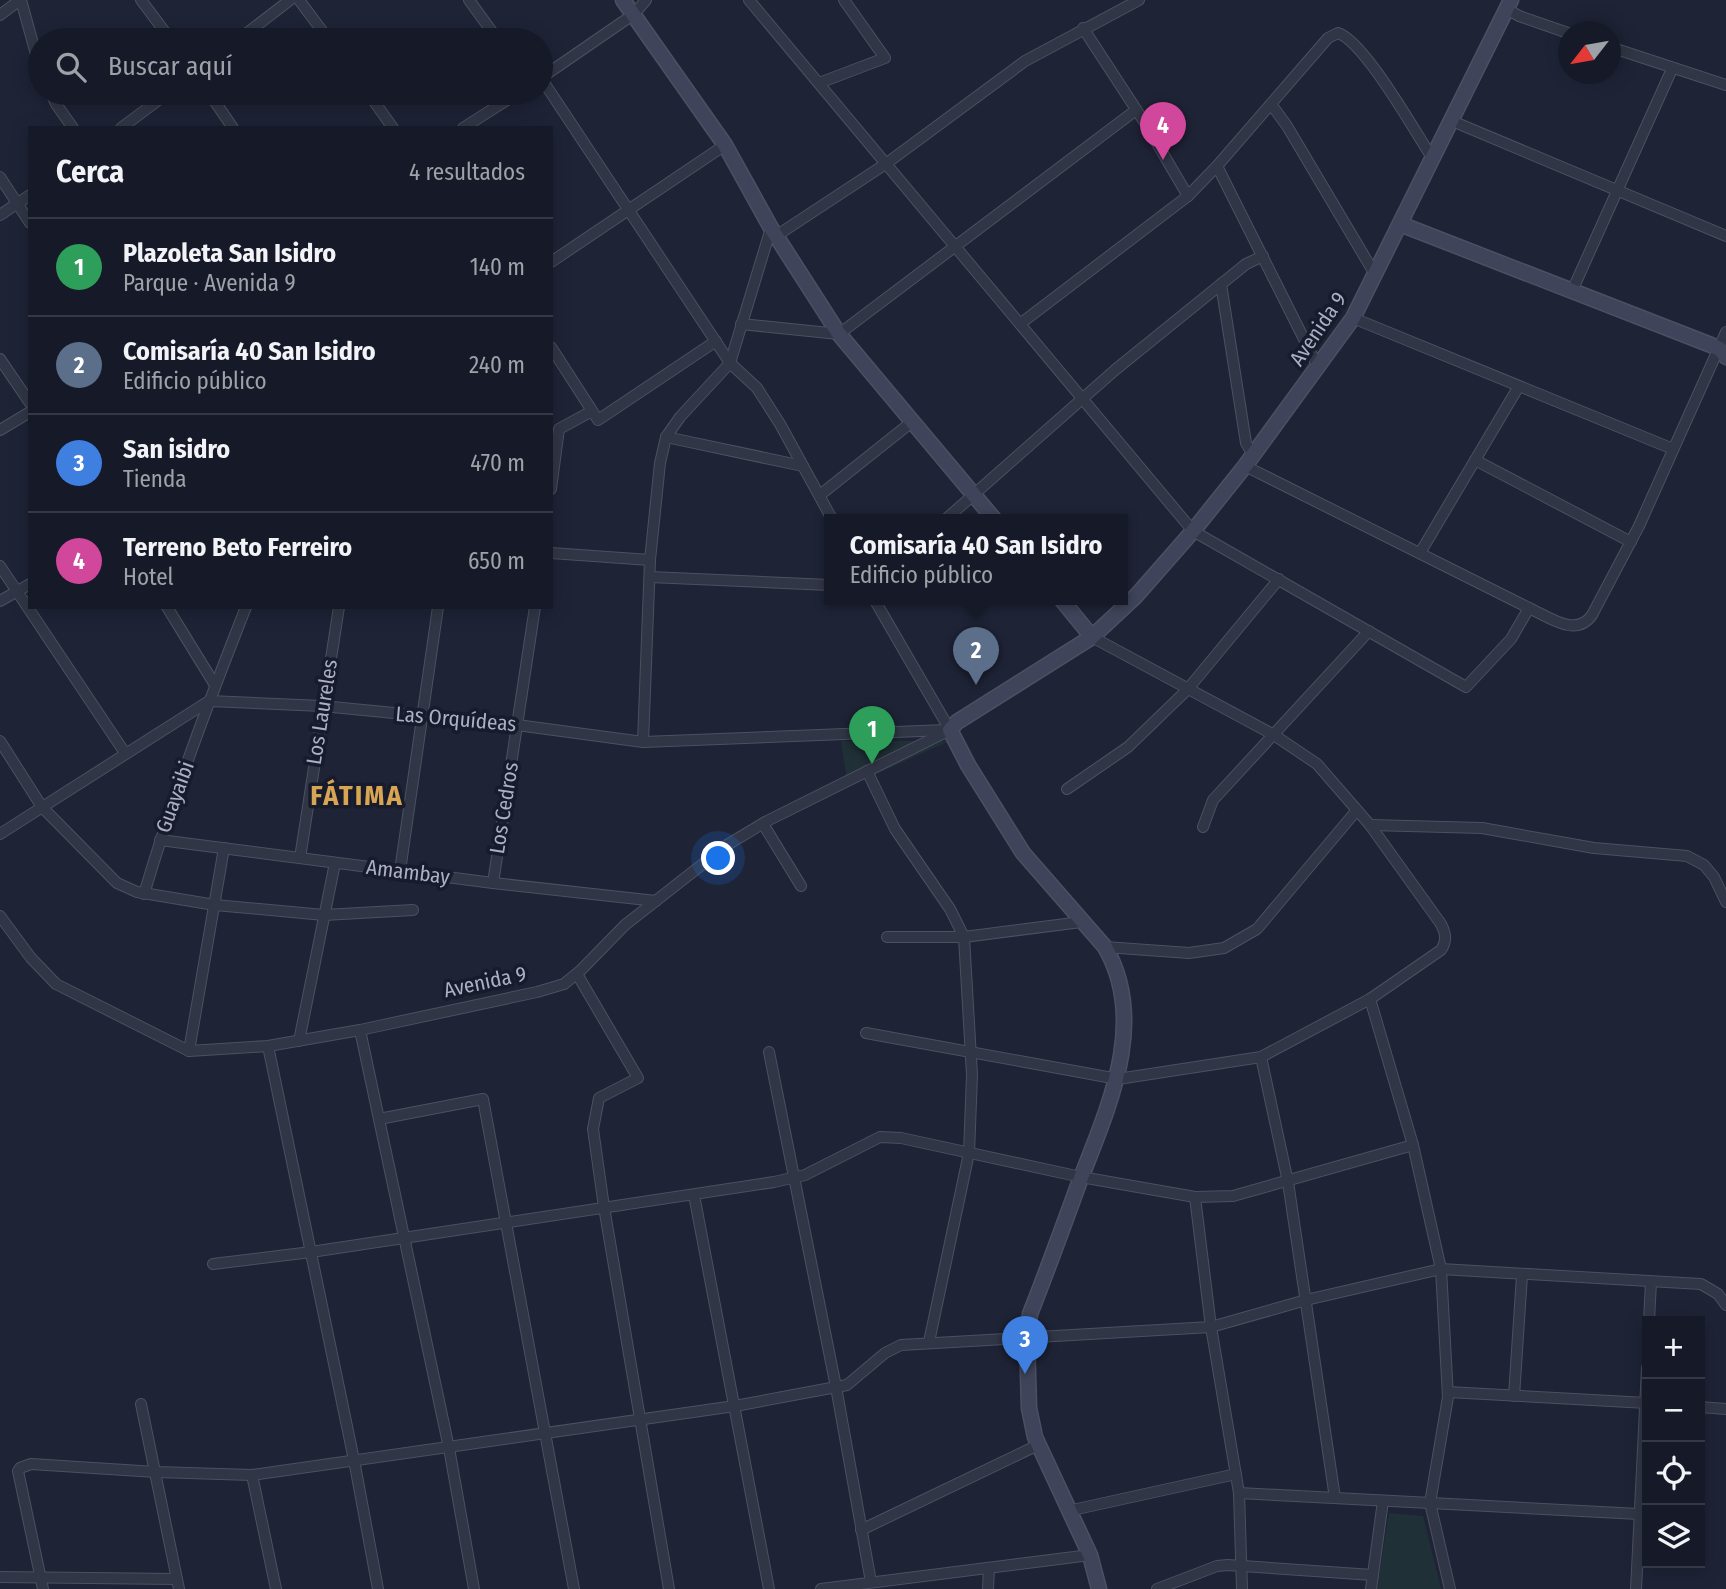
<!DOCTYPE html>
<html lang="es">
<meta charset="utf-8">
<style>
:root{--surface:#161a28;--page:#1f2330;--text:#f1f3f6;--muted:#9ea1a8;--line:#353845;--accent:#2563eb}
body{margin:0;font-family:"Fira Sans Condensed",sans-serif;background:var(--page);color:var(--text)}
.controls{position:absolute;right:21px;bottom:21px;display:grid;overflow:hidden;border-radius:0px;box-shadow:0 4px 18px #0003}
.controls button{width:63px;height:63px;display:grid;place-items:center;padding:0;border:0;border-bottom:2px solid var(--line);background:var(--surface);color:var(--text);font:35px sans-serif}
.compass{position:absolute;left:1558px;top:21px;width:63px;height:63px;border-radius:50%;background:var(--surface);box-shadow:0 4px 18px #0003;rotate:239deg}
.you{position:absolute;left:719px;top:859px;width:24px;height:24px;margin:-18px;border:5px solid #fff;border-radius:50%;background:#1a73e8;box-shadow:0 0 0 10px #1a73e833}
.badge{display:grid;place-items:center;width:46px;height:46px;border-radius:50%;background:var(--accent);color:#fff;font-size:23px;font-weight:700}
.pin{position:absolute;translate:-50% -58px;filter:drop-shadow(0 2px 4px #0008)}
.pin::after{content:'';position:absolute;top:37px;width:24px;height:21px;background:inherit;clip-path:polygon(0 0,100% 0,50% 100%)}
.popup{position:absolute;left:824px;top:514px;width:304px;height:91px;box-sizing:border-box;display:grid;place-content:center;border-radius:0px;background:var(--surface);filter:drop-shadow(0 2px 5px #0005);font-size:23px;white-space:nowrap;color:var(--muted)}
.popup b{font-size:26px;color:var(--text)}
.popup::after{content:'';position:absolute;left:50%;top:100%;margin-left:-14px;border:14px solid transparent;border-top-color:var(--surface)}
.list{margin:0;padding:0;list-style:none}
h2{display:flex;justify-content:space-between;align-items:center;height:91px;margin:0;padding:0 28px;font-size:30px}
h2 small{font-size:23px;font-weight:400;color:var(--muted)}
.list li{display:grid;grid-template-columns:46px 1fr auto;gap:21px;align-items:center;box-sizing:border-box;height:98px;padding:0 28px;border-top:2px solid var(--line)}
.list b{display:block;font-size:26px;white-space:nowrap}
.list p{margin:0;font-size:23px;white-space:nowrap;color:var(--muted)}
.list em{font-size:23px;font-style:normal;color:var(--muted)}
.icon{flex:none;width:38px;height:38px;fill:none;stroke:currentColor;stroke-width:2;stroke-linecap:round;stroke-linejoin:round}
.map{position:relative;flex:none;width:1726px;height:1589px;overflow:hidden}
.search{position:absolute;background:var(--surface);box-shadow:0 4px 18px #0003;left:28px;top:28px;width:525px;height:77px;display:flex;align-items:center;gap:18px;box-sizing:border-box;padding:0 24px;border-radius:38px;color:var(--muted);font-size:26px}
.panel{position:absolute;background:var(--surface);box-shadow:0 4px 18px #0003;left:28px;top:126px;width:525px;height:483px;border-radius:0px}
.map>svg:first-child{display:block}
</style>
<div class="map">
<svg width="1726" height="1589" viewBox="0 0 1726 1589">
<rect width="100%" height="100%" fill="#1e2336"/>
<g fill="#203037">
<polygon points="841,741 949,741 848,787"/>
<polygon points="1389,1513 1423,1516 1441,1589 1377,1589"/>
</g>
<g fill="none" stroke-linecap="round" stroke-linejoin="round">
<defs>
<g id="street">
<polyline points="21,0 40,69"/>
<polyline points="141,0 171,40"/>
<polyline points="299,0 329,40"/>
<polyline points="469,0 498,40"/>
<polyline points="749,0 1193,531 1466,687 1511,639 1529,608"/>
<polyline points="1507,9 1519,16 1568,33"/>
<polyline points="0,15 20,0"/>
<polyline points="1083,28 1145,123 1188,196"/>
<polyline points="238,40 290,0"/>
<polyline points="1610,47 1726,85"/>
<polyline points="541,78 730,363 757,388 780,424 832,519"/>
<polyline points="541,78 634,14 646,0"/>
<polyline points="819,83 885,58 844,0"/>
<polyline points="51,93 56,104 73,128"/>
<polyline points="209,93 233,128"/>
<polyline points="368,93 393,128"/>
<polyline points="1271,104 1287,126 1376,276"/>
<polyline points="1452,121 1726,236"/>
<polyline points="121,128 168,93"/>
<polyline points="463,128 518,93"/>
<polyline points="1217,166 1318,367"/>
<polyline points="0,177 30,223"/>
<polyline points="0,215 30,195"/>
<polyline points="776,236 887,163 1025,61 1139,0"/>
<polyline points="551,262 725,145"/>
<polyline points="1221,284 1246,443 1253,455"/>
<polyline points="1572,291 1672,69"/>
<polyline points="1353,318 1673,449"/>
<polyline points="741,324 839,334 1136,110"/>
<path d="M 1020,324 L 1188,196 L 1217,166 L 1328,38 L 1338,33 C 1365,42 1415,132 1433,159"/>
<polyline points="551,347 598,420 716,341"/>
<polyline points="0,359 30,403"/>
<polyline points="0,430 30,412"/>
<polyline points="666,437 803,466"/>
<polyline points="1475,460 1631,542"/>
<path d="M 1245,466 L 1529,608 C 1549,617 1576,638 1592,615 L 1639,526 L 1726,332"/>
<polyline points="551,489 559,429 592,411"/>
<polyline points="820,495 913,421"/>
<polyline points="946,519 1115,370 1246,264 1263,256"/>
<polyline points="551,553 650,560"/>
<polyline points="1420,553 1519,386"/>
<polyline points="0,566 125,753"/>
<polyline points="650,577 829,585"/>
<polyline points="874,599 950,730"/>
<polyline points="0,601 30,584"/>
<polyline points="167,607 215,685"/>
<polyline points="0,741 42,807 117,883 137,892 215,905 324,915 413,910"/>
<polyline points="643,742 650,560 660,463 666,437 680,417 730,363 771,228"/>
<polyline points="867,771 895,829 950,909 964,937 972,1075 969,1153 929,1342"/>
<polyline points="1067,789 1128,747 1187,690 1279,579"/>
<polyline points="763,824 801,886"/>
<polyline points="1370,825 1482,828 1594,848 1687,856 1704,865 1714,877 1726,902"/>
<polyline points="1203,827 1213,800 1369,631"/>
<polyline points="0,834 209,701 322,706 517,725 643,742 946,730"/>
<polyline points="160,840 493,883 656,901"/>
<polyline points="300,858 339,607"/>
<polyline points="400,871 438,607"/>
<polyline points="493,883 535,607"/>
<path d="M 144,894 C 173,796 209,701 246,607"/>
<polyline points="0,916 31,958 56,984 189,1051 268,1046 360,1030 537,992 564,984 580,971 625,925 727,845 767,821 950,730"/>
<polyline points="887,937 964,937 1081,922"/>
<polyline points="1105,947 1189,953 1224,948 1257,929 1357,810"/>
<polyline points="577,974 638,1078 599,1098 593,1129 604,1207 669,1589"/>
<polyline points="1370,999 1413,1145 1441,1269 1448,1397 1430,1503 1450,1589"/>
<polyline points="360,1030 449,1448 474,1589"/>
<path d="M 866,1033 L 1118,1079 L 1261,1057 L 1370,999 L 1441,950 C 1447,941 1446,934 1441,924 L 1370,825 L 1317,764 L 1274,735 L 1092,637"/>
<polyline points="299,1041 335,863"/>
<polyline points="268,1046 354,1460 378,1589"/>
<polyline points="189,1051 224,848"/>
<polyline points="769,1052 836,1387 871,1582"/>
<polyline points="1261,1057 1288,1182 1335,1498"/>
<polyline points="379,1119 483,1099 574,1589"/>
<polyline points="694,1195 769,1589"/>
<polyline points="1195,1197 1211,1327 1239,1493 1242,1589"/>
<polyline points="213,1264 311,1252 774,1182 805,1175 880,1137 901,1138 1081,1177 1195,1197 1233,1196 1413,1145"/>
<polyline points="1649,1321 1651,1282"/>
<polyline points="1448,1392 1647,1403"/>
<polyline points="1514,1396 1522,1275"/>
<polyline points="141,1404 179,1589"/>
<polyline points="1700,1407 1726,1409"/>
<polyline points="252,1475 276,1589"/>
<polyline points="1239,1493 1639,1514"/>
<polyline points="1068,1511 1236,1474"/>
<polyline points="861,1530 1038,1445"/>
<polyline points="0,1577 177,1579"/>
<polyline points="43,1589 18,1471 20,1468 31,1464 156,1472 252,1475 735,1406 847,1385 885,1353 901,1345 1211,1327 1306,1300 1441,1269 1701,1284 1718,1294 1726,1305"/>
<polyline points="821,1589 1090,1555"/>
<polyline points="988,1589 989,1568"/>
<polyline points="1157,1589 1217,1566 1228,1565 1373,1575"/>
<polyline points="1371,1589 1383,1501"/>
<polyline points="1636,1589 1647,1368"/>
</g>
<g id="secondary">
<polyline points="623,0 725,145 771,228 839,334 994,519"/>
<polyline points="1400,224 1711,345 1720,349 1726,357"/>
<polyline points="1061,599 1092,637"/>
<path d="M 1099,1589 L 1090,1555 L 1035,1437 L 1029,1408 L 1027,1339 L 1030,1314 C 1047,1271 1063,1227 1079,1183 C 1107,1110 1149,1023 1105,947 L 1023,853 L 968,765 L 950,730 L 957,722 L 1092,637 L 1136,596 L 1193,531 L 1245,466 L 1353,318 L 1511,0"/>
</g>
</defs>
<use href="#street" stroke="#4c5062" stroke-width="12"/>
<use href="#secondary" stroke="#4c5062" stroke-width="17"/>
<use href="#street" stroke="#313646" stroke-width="10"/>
<use href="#secondary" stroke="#3f445a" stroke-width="14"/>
</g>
<g text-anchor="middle" stroke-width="7" stroke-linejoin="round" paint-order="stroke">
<g font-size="21" fill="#abb0c4" stroke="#171b2b">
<text transform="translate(1318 329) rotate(-56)" y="7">Avenida 9</text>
<text transform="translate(322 712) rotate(-81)" y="7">Los Laureles</text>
<text transform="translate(456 719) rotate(5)" y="7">Las Orquídeas</text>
<text transform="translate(175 797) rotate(-70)" y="7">Guayaibi</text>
<text transform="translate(504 808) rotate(-81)" y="7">Los Cedros</text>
<text transform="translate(408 872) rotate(7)" y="7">Amambay</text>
<text transform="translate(485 982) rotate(-12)" y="7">Avenida 9</text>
</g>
<g font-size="28" font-weight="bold" letter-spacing="2" fill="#d7a553" stroke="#171b2b">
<text x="357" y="805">FÁTIMA</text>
</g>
</g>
</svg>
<div class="controls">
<button>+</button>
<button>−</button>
<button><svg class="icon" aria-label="locate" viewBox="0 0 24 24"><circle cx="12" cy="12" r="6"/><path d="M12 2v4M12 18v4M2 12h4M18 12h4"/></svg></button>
<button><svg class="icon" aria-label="layers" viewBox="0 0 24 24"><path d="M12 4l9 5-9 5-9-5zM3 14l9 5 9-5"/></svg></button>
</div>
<svg class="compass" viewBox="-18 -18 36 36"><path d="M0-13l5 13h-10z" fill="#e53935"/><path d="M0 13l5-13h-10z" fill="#9ea1a8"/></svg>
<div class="you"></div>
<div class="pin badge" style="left:872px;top:764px;background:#2e9e5b">1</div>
<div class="pin badge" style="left:976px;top:685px;background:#5c6f8a">2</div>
<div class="popup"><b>Comisaría 40 San Isidro</b>Edificio público</div>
<div class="pin badge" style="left:1025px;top:1374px;background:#3f7fe0">3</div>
<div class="pin badge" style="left:1163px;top:160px;background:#d1479c">4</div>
<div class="search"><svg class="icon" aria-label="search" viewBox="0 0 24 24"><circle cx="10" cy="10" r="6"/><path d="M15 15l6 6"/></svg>Buscar aquí</div>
<section class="panel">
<h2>Cerca<small>4 resultados</small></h2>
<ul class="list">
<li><span class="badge" style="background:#2e9e5b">1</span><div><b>Plazoleta San Isidro</b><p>Parque · Avenida 9</p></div><em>140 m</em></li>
<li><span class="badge" style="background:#5c6f8a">2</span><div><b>Comisaría 40 San Isidro</b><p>Edificio público</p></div><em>240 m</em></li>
<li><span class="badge" style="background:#3f7fe0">3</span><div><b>San isidro</b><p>Tienda</p></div><em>470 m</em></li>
<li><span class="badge" style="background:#d1479c">4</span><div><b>Terreno Beto Ferreiro</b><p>Hotel</p></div><em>650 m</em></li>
</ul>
</section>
</div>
